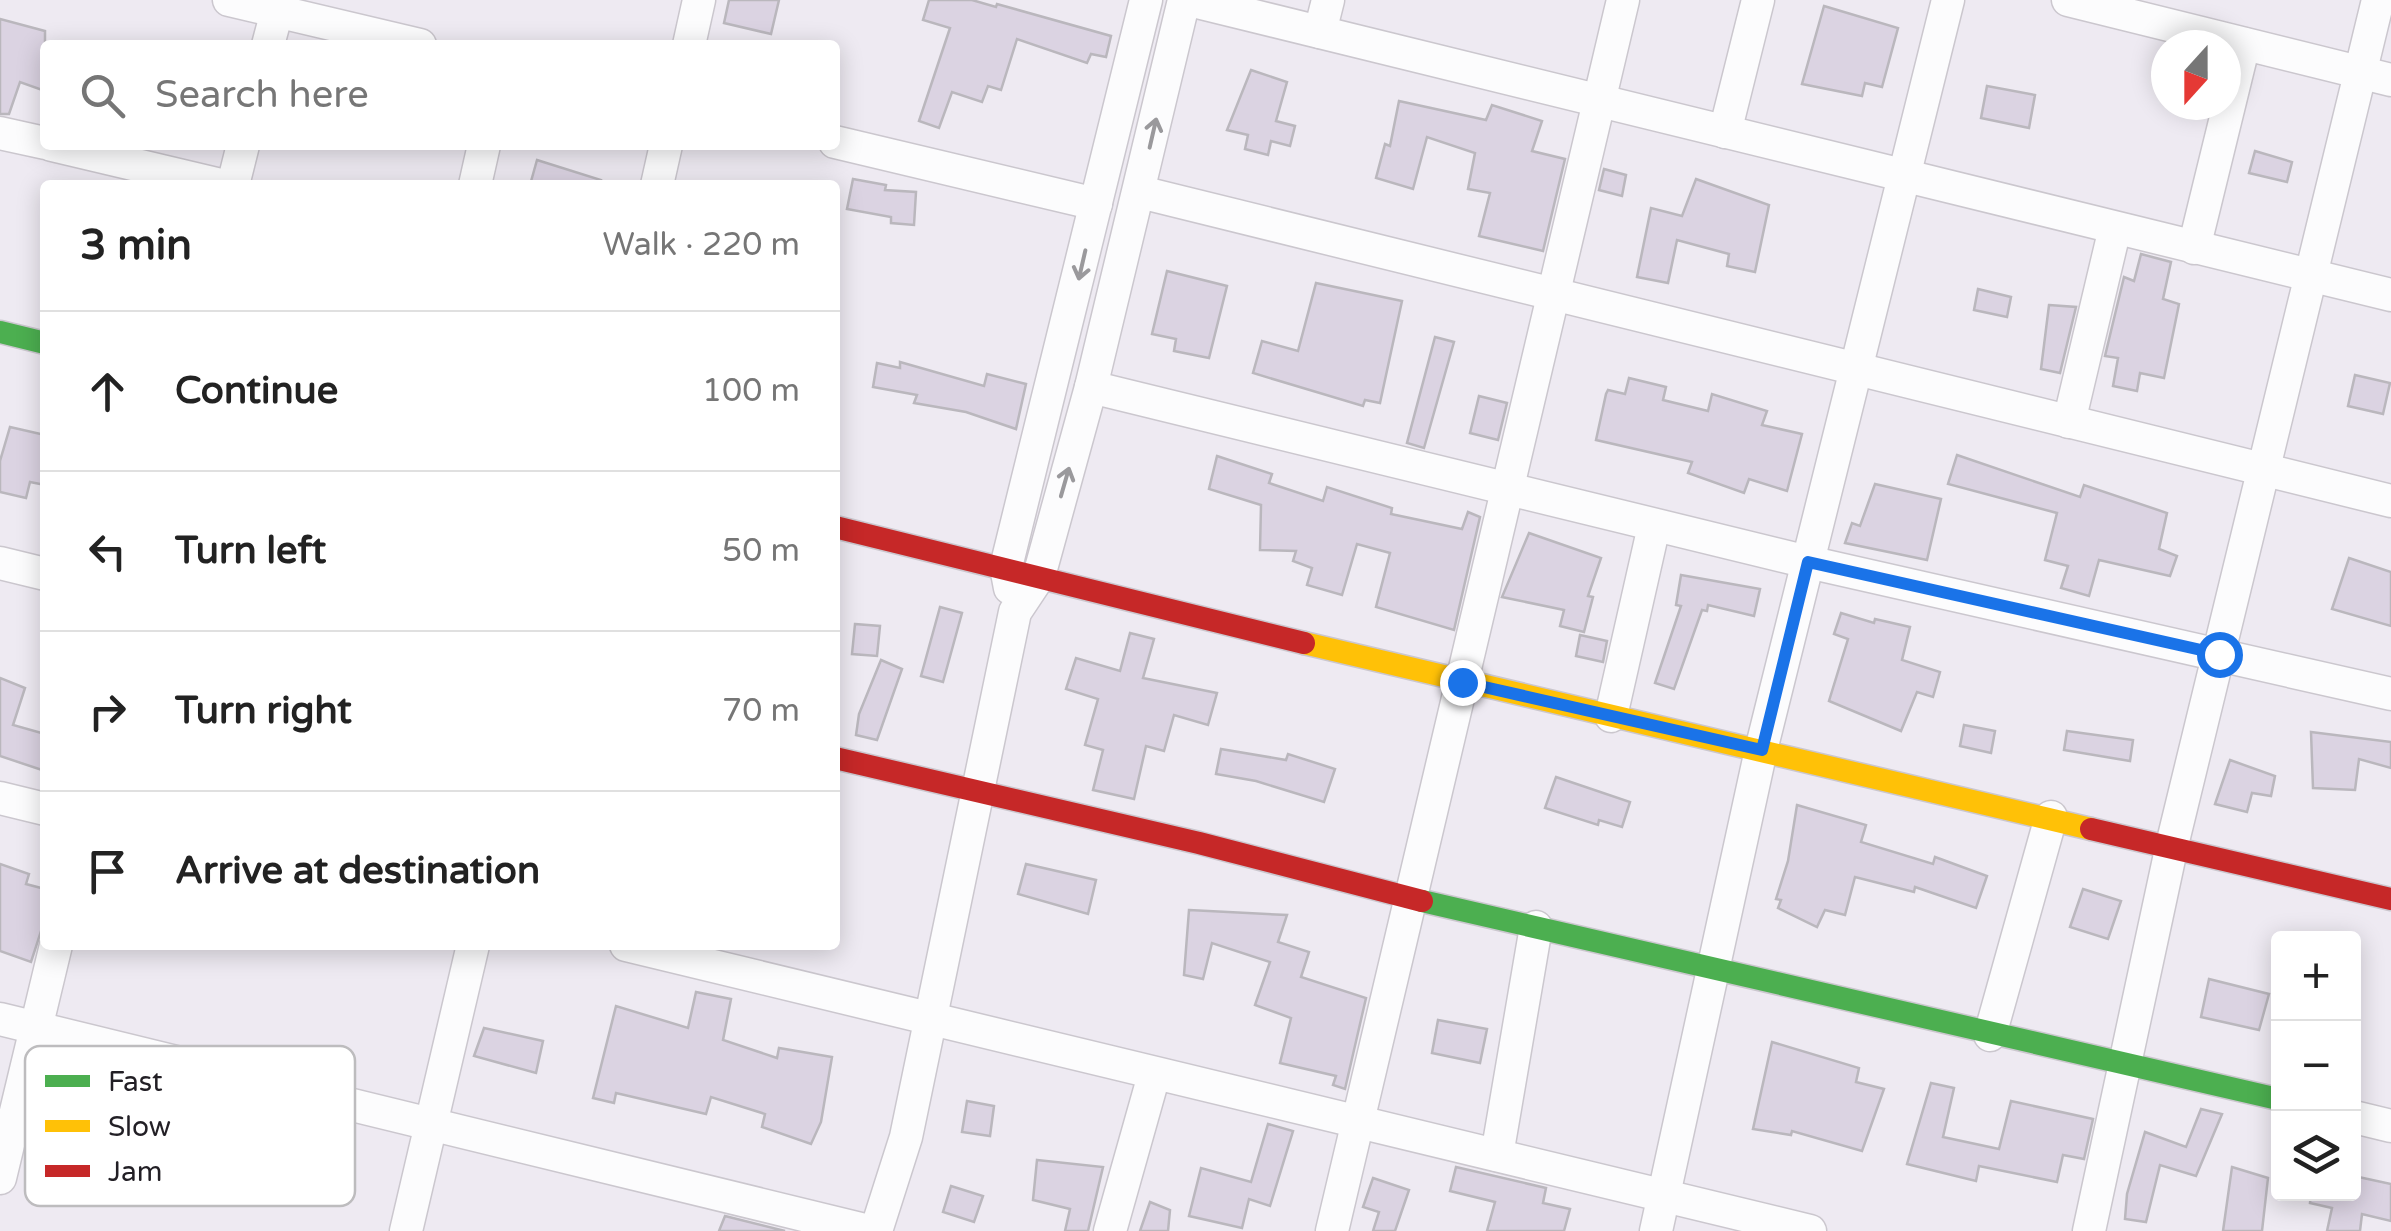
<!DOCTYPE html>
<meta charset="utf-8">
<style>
:root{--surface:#fff;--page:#f2f2f2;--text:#222;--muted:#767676;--line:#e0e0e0}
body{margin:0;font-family:"Varela Round",sans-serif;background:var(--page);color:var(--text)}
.controls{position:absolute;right:30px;bottom:30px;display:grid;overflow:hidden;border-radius:10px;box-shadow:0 5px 25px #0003}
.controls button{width:90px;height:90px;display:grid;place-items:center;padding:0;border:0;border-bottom:2px solid var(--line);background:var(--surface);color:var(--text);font:50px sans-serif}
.compass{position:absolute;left:2151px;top:30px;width:90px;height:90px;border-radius:50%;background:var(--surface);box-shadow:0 5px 25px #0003;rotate:201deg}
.stop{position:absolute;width:30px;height:30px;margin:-22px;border:8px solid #1a73e8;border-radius:50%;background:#fff}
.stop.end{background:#1a73e8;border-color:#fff;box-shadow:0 2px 10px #0008}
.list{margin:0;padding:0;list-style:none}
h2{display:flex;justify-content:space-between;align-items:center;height:130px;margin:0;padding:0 40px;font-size:42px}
h2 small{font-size:32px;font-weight:400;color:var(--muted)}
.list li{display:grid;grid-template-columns:65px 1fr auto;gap:30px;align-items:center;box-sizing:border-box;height:160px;padding:0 40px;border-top:2px solid var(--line)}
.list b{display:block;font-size:38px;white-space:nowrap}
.list em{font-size:32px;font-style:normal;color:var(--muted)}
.icon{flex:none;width:55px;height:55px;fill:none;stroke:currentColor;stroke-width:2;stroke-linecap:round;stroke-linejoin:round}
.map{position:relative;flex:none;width:2391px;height:1231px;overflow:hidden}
.search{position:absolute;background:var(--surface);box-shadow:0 5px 25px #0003;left:40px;top:40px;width:800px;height:110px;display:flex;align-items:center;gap:25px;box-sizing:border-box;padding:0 35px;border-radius:10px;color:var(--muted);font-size:38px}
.panel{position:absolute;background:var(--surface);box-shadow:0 5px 25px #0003;left:40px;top:180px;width:800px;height:770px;border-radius:10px}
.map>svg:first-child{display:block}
</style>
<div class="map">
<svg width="2391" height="1231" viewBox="0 0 2391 1231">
<rect width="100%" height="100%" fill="#eeeaf2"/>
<g fill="#dbd3e2" stroke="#bab7bd" stroke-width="2.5">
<polygon points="729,0 779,0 771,34 724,23"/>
<polygon points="929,0 972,0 996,7 997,4 1111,36 1106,57 1091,54 1087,63 1017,39 1001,90 988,86 982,102 952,92 939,128 919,121 950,28 923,20"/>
<polygon points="1824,6 1898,28 1882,87 1865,83 1862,96 1802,84"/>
<polygon points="0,19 45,31 45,91 20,82 9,114 0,114"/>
<polygon points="1251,70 1287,82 1276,121 1295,126 1290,146 1271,141 1268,155 1245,149 1248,135 1227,130"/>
<polygon points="1987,86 2035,95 2029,128 1981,118"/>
<polygon points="1399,101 1486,120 1492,105 1542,121 1532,151 1565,159 1543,251 1479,236 1490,193 1468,189 1475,153 1427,137 1413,189 1376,178 1385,144 1390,146"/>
<polygon points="2255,151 2292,162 2287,182 2249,173"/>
<polygon points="537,160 601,180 600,185 530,185"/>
<polygon points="1604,169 1626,175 1622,196 1599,190"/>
<polygon points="853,179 886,185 885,190 916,192 914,225 891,223 891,217 847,209"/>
<polygon points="1696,179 1769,205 1755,272 1727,266 1729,254 1677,240 1668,283 1637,277 1651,208 1682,216"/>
<polygon points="2141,254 2171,262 2163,299 2179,304 2164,378 2140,373 2137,391 2113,386 2118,358 2105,356 2124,277 2134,281"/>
<polygon points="1167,271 1227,286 1209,358 1174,351 1176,339 1152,334"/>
<polygon points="1316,283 1402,301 1380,403 1365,400 1363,406 1253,373 1262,341 1298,351"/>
<polygon points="1978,289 2011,297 2007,317 1974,310"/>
<polygon points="2049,305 2076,307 2060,373 2041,369"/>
<polygon points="1435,337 1454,342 1424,448 1407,443"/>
<polygon points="900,362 984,386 987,374 1026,384 1016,429 966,412 914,403 917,395 873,387 877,363 900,368"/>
<polygon points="2355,375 2390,383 2383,414 2348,406"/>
<polygon points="1629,378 1666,387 1663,400 1708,411 1712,394 1767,411 1762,425 1802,434 1787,491 1749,479 1744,493 1688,473 1692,462 1596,440 1606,394 1608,390 1625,394"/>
<polygon points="1479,396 1507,403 1498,440 1470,433"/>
<polygon points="10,427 45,435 45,485 30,482 26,498 0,492 0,461"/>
<polygon points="1957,455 2080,497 2084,485 2167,513 2159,549 2177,556 2170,576 2099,560 2089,596 2061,588 2068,566 2045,560 2057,513 1948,484"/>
<polygon points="1217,456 1272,474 1269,483 1323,501 1327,487 1392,508 1391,514 1462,529 1468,512 1480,517 1454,630 1376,607 1390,553 1357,544 1342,595 1307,585 1312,568 1293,561 1296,551 1260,550 1261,505 1209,489"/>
<polygon points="1875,484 1941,499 1927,560 1845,543 1852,523 1860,526"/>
<polygon points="1529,533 1601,558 1588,596 1593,597 1584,632 1560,626 1564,610 1502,597"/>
<polygon points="2349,558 2391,572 2391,626 2332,609"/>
<polygon points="1681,575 1760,589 1754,616 1708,605 1707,611 1702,610 1674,689 1655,683 1681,606 1676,605"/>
<polygon points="940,607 962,613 943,682 921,676"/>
<polygon points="1841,613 1874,623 1875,619 1910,627 1902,660 1940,672 1933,697 1917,692 1901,731 1829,701 1848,639 1834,634"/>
<polygon points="855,624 880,626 877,656 852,654"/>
<polygon points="1130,633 1154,639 1143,678 1217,693 1208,725 1174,715 1164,751 1146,746 1134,799 1093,790 1103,750 1085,745 1098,699 1066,689 1076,658 1120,671"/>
<polygon points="1580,635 1607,641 1603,662 1576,656"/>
<polygon points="881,660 902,669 877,740 856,735 859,714"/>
<polygon points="0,678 25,688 13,725 45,734 45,771 0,756"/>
<polygon points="1964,725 1995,731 1991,753 1960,746"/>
<polygon points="2067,731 2133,740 2130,761 2064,750"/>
<polygon points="2311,732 2391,742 2391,768 2359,759 2355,790 2313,788"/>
<polygon points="1221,749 1286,760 1288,754 1335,769 1324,802 1256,781 1216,774"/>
<polygon points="2230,760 2275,776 2271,796 2252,793 2247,812 2215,804"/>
<polygon points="1556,777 1630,802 1622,827 1599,820 1598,825 1545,808"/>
<polygon points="1797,805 1866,825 1861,842 1933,864 1935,857 1987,876 1976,908 1915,887 1914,892 1855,877 1845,915 1825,910 1817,927 1778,908 1781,900 1776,899 1788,861"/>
<polygon points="0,864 29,874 26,884 45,889 45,919 31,962 0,951"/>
<polygon points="1026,864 1096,880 1088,914 1018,894"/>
<polygon points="2083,889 2121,901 2108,939 2070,927"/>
<polygon points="1189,910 1287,915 1278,942 1309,952 1301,977 1366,998 1345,1089 1333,1085 1336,1076 1280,1063 1291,1018 1255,1005 1270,962 1212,943 1203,979 1184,975"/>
<polygon points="2209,979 2269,994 2259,1030 2201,1017"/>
<polygon points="696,992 731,999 723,1040 777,1058 779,1048 832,1057 821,1122 811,1144 762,1127 765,1114 711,1097 706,1114 616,1093 614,1103 593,1098 616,1006 688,1028"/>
<polygon points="1438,1020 1487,1029 1480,1063 1432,1053"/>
<polygon points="484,1028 543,1041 536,1073 474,1056"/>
<polygon points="1772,1042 1859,1068 1856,1082 1884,1089 1862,1151 1792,1131 1791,1135 1753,1129"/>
<polygon points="1931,1083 1954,1088 1943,1137 1999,1149 2011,1101 2093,1119 2084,1159 2063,1155 2057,1182 1979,1166 1976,1181 1907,1164"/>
<polygon points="967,1101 994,1106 990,1136 962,1132"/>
<polygon points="2201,1109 2222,1114 2196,1176 2160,1165 2146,1222 2125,1219 2127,1194 2145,1132 2186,1147"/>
<polygon points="1268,1124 1293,1131 1270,1206 1249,1199 1242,1228 1189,1216 1201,1168 1251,1182"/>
<polygon points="1037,1160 1103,1167 1088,1231 1065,1231 1070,1209 1033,1200"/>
<polygon points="1456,1167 1546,1188 1543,1203 1570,1209 1564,1231 1487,1231 1495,1202 1450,1191"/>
<polygon points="2232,1167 2268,1178 2262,1231 2223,1231"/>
<polygon points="2354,1176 2391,1184 2391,1221 2362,1214 2360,1231 2327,1231 2332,1208 2310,1203 2311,1194 2354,1194"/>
<polygon points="1373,1178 1409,1190 1395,1231 1373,1231 1379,1212 1363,1207"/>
<polygon points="951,1186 983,1196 974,1222 943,1212"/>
<polygon points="1150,1202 1170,1210 1168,1231 1140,1231"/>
<polygon points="725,1216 785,1231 719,1231"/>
</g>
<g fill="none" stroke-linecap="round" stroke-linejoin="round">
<defs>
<g id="street">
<polyline points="229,0 420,45"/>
<polyline points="1189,0 2391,295"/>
<polyline points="2068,0 2391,80"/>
<polyline points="1320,32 1328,0"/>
<polyline points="268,45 280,0"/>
<polyline points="689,45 699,0"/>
<polyline points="1725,132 1758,0"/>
<polyline points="0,133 45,143"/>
<polyline points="835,142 1096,204"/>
<polyline points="52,145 221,185"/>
<polyline points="233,185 243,145"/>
<polyline points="475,185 484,145"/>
<polyline points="657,185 666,145"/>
<polyline points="1140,192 2391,501"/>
<polyline points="2194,248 2244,44"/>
<polyline points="1091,387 1808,562 2391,694"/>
<polyline points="2069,422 2115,228"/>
<polyline points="0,563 45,574"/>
<polyline points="1010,588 1006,567 1146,0"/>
<polyline points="1611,716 1654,526"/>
<polyline points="0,798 45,809"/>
<polyline points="626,945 1810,1231"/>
<polyline points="0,1019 869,1231"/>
<polyline points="1990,1035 2051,817"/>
<polyline points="2354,1117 2391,1126"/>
<polyline points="1497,1155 1536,927"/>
<polyline points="0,1178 56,945"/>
<polyline points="406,1231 473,945"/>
<polyline points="876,1231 906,1137 1015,612 1039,576 1091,387 1184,0"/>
<polyline points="1110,1231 1154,1075"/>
<polyline points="1332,1231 1623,0"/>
<polyline points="1656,1231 1761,750 1948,0"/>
<polyline points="2089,1231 2172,845 2378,0"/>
</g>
<g id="fast">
<polyline points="0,332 45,343"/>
<polyline points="1422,901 2278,1099"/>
</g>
<polyline id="slow" points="1304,643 2091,829"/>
<g id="jam">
<polyline points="835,527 1304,643"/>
<polyline points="835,758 1199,843 1422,901"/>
<polyline points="2091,829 2391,899"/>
</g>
</defs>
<use href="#street" stroke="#cbc7ce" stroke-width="35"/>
<use href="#fast" stroke="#cbc7ce" stroke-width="25"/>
<use href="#slow" stroke="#cbc7ce" stroke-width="25"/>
<use href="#jam" stroke="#cbc7ce" stroke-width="25"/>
<use href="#street" stroke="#fcfcfd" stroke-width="32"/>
<use href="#fast" stroke="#4caf50" stroke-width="22"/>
<use href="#slow" stroke="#ffc107" stroke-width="22"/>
<use href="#jam" stroke="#c62828" stroke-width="22"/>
</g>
<defs><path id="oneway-shaft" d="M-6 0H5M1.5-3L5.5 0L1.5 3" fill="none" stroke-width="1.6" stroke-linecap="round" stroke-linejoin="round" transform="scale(2.5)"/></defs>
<g stroke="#9a999c">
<use href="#oneway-shaft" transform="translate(1153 133) rotate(-77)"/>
<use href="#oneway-shaft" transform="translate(1082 265) rotate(103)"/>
<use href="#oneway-shaft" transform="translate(1065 482) rotate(-74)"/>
</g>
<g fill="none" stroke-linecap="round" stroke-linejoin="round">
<polyline stroke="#1a73e8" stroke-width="12" points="1462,682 1762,750 1808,562 2219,654"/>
</g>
<rect x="25" y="1046" width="330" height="160" rx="15" fill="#fff" stroke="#bdbcbe" stroke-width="2.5"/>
<rect x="45" y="1075" width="45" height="12" fill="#4caf50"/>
<rect x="45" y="1120" width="45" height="12" fill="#ffc107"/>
<rect x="45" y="1165" width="45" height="12" fill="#c62828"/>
<g font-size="28" fill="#221f25">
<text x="108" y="1091">Fast</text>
<text x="108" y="1136">Slow</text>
<text x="108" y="1181">Jam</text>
</g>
</svg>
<div class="controls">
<button>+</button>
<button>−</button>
<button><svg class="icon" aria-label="layers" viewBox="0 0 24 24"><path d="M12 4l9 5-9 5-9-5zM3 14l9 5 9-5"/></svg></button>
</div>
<svg class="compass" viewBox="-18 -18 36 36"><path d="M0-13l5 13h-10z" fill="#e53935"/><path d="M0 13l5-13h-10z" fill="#767676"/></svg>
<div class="stop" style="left:2219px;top:654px"></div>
<div class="stop end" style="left:1462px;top:682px"></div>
<div class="search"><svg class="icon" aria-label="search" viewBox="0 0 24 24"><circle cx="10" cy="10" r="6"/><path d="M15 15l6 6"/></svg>Search here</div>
<section class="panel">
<h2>3 min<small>Walk · 220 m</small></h2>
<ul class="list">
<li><svg class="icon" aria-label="ahead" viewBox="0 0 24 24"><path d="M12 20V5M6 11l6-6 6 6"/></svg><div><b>Continue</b></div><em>100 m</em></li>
<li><svg class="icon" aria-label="left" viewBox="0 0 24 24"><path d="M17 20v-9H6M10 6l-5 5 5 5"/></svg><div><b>Turn left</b></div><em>50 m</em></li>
<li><svg class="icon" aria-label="right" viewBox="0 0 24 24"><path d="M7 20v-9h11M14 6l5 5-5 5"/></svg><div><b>Turn right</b></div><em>70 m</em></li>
<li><svg class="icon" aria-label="arrive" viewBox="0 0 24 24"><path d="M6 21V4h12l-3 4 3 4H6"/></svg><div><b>Arrive at destination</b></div></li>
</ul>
</section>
</div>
